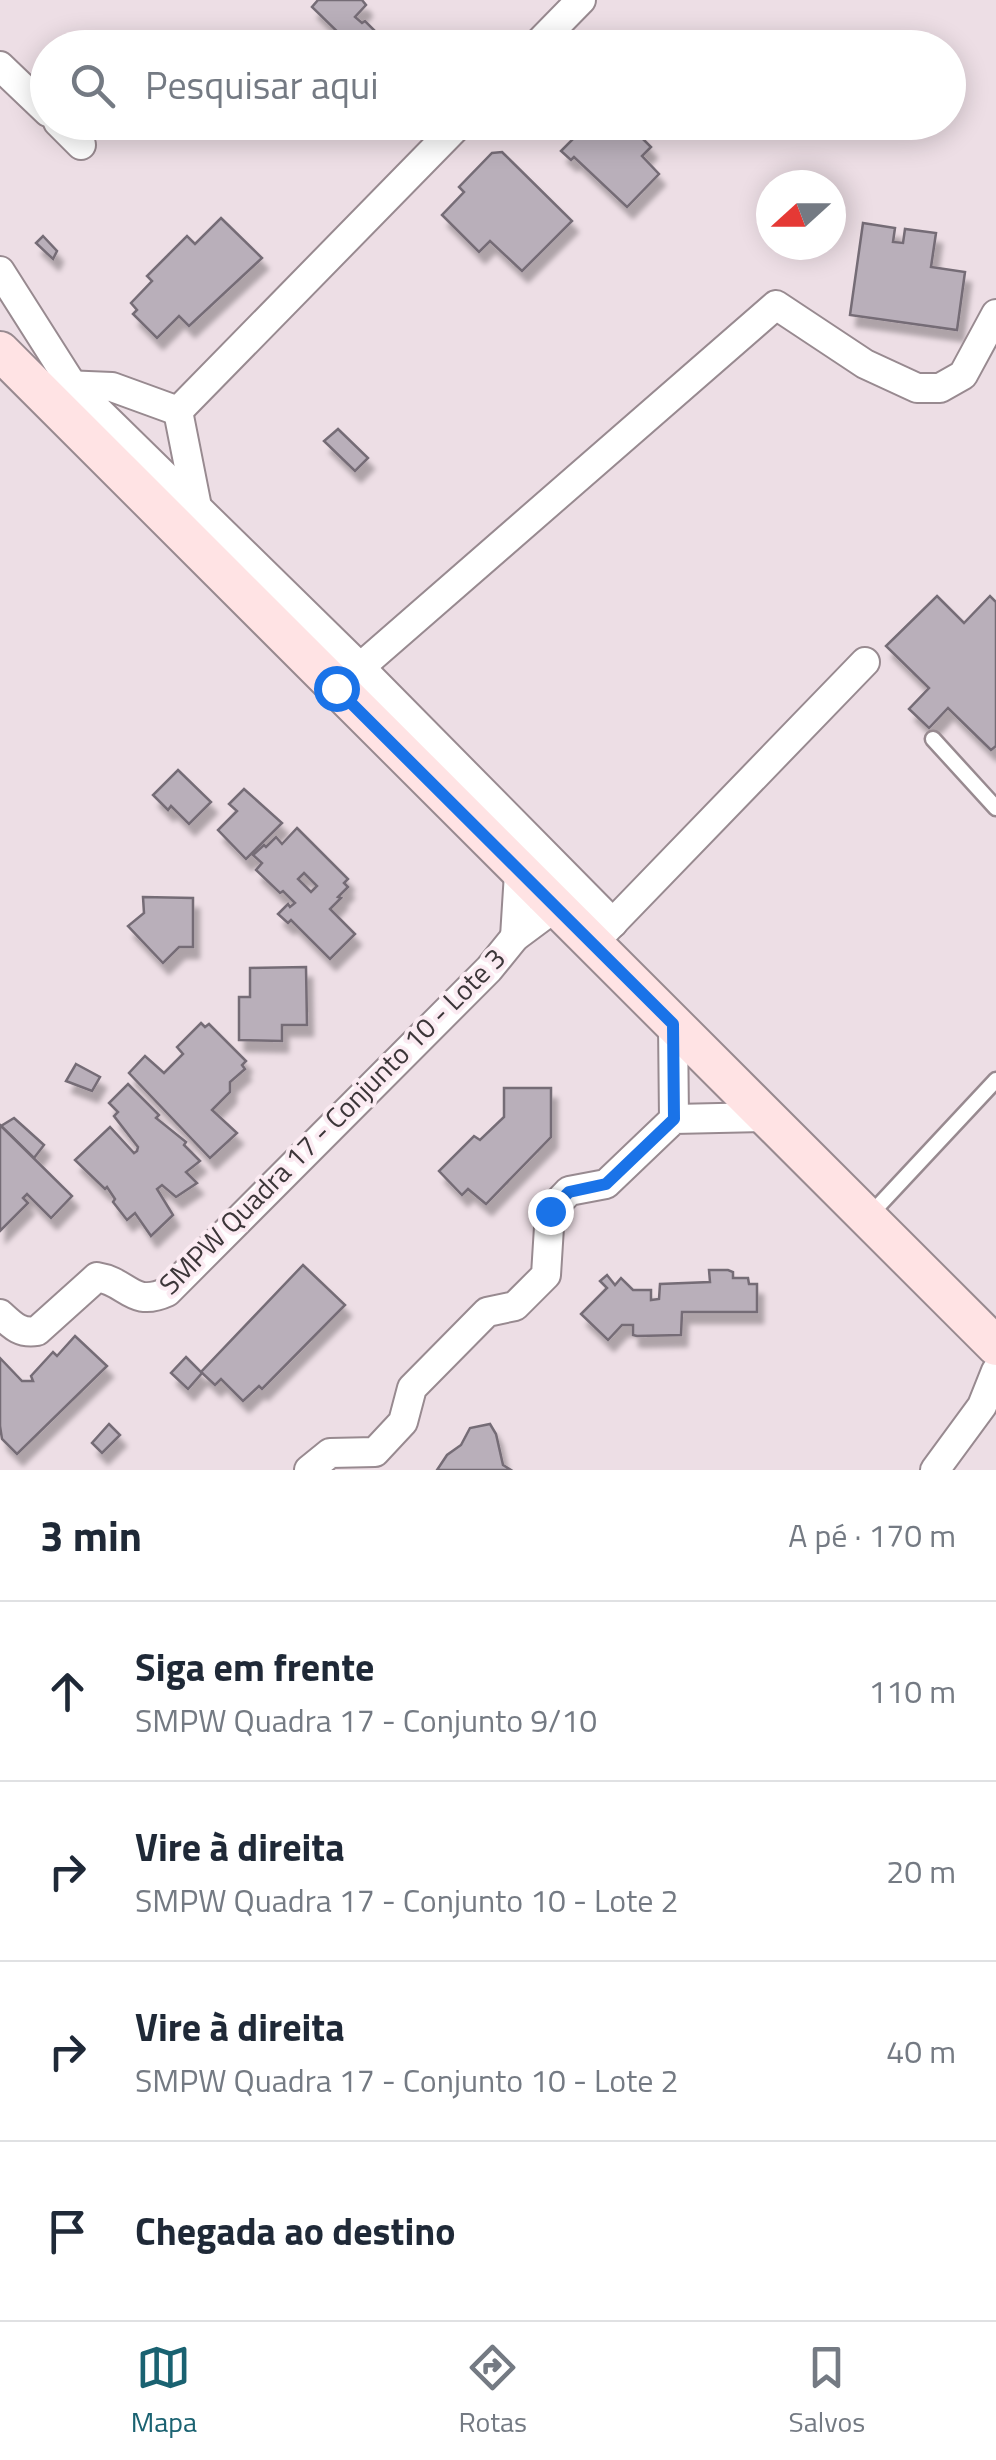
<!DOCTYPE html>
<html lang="pt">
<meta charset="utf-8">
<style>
:root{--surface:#fff;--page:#f2f2f3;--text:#1f2937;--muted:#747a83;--line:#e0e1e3;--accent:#1a6271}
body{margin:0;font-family:"Titillium Web",sans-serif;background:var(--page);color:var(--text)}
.compass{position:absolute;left:756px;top:170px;width:90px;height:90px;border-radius:50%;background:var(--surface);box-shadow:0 5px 25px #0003;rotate:249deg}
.stop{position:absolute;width:30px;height:30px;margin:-22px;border:8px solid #1a73e8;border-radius:50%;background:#fff}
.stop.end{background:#1a73e8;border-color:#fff;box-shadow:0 2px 10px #0008}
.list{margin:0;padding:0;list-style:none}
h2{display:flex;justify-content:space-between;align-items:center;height:130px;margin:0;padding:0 40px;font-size:42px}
h2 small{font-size:32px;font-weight:400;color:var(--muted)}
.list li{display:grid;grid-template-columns:65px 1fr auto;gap:30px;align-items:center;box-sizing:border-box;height:180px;padding:0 40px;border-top:2px solid var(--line)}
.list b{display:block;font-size:38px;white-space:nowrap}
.list p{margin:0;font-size:32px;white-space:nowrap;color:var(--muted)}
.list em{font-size:32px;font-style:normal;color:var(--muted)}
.icon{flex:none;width:55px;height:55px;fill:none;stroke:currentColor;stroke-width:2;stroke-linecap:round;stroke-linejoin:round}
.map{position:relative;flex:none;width:996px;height:1470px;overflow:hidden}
.search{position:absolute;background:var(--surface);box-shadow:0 5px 25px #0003;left:30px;right:30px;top:30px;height:110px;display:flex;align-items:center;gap:25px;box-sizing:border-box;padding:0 35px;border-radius:55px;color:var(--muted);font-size:38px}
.sheet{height:850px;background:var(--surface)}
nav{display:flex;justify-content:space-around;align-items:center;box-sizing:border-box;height:140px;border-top:2px solid var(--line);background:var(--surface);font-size:28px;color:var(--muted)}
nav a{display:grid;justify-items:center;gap:5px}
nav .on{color:var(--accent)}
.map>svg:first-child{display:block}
</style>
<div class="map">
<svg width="996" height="1470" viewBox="0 0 996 1470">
<defs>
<filter id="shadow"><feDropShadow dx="6" dy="11" stdDeviation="2.5" flood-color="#0004"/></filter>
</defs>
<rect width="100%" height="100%" fill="#eddee5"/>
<g fill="#b9afba" stroke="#756c76" stroke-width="2.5" fill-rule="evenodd" filter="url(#shadow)">
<polygon points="318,0 362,0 366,5 355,17 362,23 365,21 389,45 337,48 345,39 312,7"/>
<polygon points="626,122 651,147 642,156 659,174 627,207 574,157 571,160 561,151 580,132 572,122"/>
<polygon points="502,152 572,221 522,271 490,241 479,252 442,215 464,192 459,187 492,153"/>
<polygon points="221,218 262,258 189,326 179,316 157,338 133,314 137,310 131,303 152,281 147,276 187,236 195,244"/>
<polygon points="863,223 895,228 893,242 903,243 905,229 936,233 931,267 965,272 957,330 850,315"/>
<polygon points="43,236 57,251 53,259 36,243"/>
<polygon points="338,429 368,458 355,471 324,441"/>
<polygon points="937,596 964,623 990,596 996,602 996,746 991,750 948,708 929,728 909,709 929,688 886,646"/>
<polygon points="178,770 211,802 189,824 171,806 168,810 153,795"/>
<polygon points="244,789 282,823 246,859 218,830 237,811 229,804"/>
<path d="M 297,828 L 348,879 L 344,883 L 348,887 L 338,897 L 341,898 L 330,909 L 355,934 L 330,959 L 291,920 L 288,923 L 278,914 L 288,904 L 290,907 L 295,903 L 283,891 L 280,893 L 256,870 L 262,863 L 253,855 L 264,845 L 266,847 L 276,837 L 282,844 ZM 304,873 L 317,886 L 311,892 L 298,879 Z"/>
<polygon points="143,897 193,898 193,947 179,947 163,963 128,926 144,913"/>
<polygon points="306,967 307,1025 282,1025 282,1041 239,1040 239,997 250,997 250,968"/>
<polygon points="201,1023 205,1027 209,1024 246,1061 242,1065 245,1069 230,1082 230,1092 212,1110 237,1133 210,1158 129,1073 145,1056 164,1073 183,1054 177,1047"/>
<polygon points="76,1064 100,1077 92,1091 66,1081"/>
<polygon points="128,1084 159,1115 156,1118 186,1142 184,1145 200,1161 186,1172 197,1183 176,1197 162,1185 157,1189 173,1215 151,1236 135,1213 127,1220 113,1202 115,1199 107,1187 105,1189 75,1160 110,1127 134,1153 137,1151 138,1147 114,1116 118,1112 109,1103"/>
<polygon points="504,1088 551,1088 551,1137 486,1204 468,1189 462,1195 439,1171 474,1136 480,1140 504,1117"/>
<polygon points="14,1118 44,1145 34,1158 1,1126"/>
<polygon points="0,1125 72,1196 51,1218 27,1194 23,1198 28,1203 0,1231"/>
<polygon points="303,1265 345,1305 262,1389 259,1386 243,1401 221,1379 215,1385 201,1372"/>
<polygon points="709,1270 728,1270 733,1272 733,1278 748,1278 749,1284 757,1284 757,1312 682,1312 681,1335 637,1336 633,1335 633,1325 622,1325 608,1340 581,1314 607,1288 600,1281 607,1275 615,1285 621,1278 633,1290 651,1290 651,1300 659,1299 660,1284 710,1282"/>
<polygon points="75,1336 107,1366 17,1454 2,1439 0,1426 0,1358 22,1381 33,1381 31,1376 53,1352 57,1356"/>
<polygon points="186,1357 202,1373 188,1389 171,1373"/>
<polygon points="109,1424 120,1435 102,1453 92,1443"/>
<polygon points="490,1424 496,1434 503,1465 511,1470 437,1470 447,1455 461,1445 470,1428"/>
</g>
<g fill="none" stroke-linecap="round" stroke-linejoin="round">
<defs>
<g id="lane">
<polyline points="933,739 996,808"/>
<polyline points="869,1216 996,1080"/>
</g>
<g id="street">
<polyline points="534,48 581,0"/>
<polyline points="0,66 48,112"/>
<polyline points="58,122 81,145"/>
<polyline points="0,271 73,386 360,667 613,923"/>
<polyline points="64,385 112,387 178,411"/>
<polyline points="178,411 461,122"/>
<polyline points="178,411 197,507"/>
<polyline points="349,677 776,305 865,364 917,388 940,388 963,375 996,314"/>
<polyline points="600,936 865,662"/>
<polyline points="515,937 519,873"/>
<polyline points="673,1024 674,1119"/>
<path d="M 0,1314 C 12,1325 20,1334 37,1331 L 97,1277 C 128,1282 132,1308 167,1292 L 489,969 L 515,937 L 554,908"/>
<polyline points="309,1470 330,1453 375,1452 403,1422 412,1388 487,1312 515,1306 546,1275 550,1211 569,1191 606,1184 674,1119 767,1117"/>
<polyline points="935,1470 982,1406 996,1371"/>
</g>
<polyline id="secondary" points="0,351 996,1346"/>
</defs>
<use href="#lane" stroke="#988a90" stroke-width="19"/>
<use href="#street" stroke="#988a90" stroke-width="32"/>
<use href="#secondary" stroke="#988a90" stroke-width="42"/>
<use href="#lane" stroke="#fff" stroke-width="14"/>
<use href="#street" stroke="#fff" stroke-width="28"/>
<use href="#secondary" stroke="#ffe3e4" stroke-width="38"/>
</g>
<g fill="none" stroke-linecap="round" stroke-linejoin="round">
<polyline stroke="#1a73e8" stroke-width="12" points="336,688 673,1024 674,1119 606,1184 569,1192 550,1211"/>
</g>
<g text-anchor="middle" stroke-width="8" stroke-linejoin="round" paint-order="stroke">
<g font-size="28" fill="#3c3639" stroke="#fbebf2">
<text transform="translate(332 1121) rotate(-45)" y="10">SMPW Quadra 17 - Conjunto 10 - Lote 3</text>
</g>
</g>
</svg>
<svg class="compass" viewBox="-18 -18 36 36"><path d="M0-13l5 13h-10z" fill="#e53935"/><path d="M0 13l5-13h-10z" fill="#747a83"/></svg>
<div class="stop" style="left:336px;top:688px"></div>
<div class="stop end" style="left:550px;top:1211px"></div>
<div class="search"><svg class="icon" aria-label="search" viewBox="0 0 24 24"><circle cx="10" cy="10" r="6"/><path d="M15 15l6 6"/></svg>Pesquisar aqui</div>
</div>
<section class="sheet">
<h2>3 min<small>A pé · 170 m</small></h2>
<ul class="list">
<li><svg class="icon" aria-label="ahead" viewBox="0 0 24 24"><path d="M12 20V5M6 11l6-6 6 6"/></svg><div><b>Siga em frente</b><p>SMPW Quadra 17 - Conjunto 9/10</p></div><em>110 m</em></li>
<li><svg class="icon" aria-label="right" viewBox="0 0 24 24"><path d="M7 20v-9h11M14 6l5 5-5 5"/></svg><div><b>Vire à direita</b><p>SMPW Quadra 17 - Conjunto 10 - Lote 2</p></div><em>20 m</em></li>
<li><svg class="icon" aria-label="right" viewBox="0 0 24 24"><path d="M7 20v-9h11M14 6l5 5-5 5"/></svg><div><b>Vire à direita</b><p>SMPW Quadra 17 - Conjunto 10 - Lote 2</p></div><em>40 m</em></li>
<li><svg class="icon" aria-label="arrive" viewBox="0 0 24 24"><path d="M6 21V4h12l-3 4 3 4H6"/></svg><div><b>Chegada ao destino</b></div></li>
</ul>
</section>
<nav>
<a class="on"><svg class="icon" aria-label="map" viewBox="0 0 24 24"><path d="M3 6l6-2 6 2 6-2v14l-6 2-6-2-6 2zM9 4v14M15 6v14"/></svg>Mapa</a>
<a><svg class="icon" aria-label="directions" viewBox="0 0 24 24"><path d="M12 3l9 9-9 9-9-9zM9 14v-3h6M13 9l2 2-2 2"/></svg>Rotas</a>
<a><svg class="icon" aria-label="saved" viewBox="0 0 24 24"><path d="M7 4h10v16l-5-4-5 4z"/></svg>Salvos</a>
</nav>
